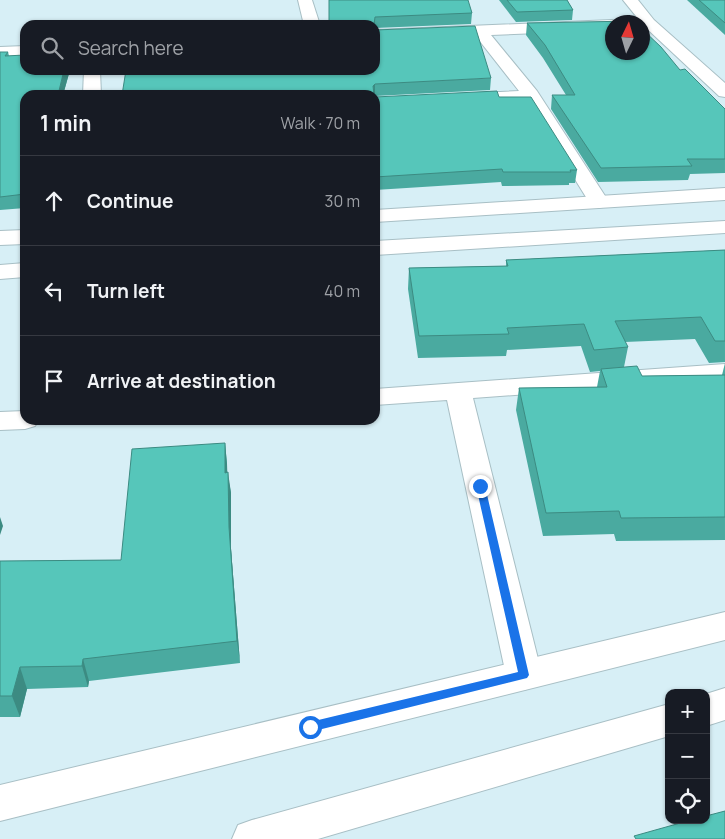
<!DOCTYPE html>
<meta charset="utf-8">
<style>
:root{--surface:#171b24;--page:#20242c;--text:#f1f3f6;--muted:#9ea1a6;--line:#363941}
body{margin:0;font-family:Manrope,sans-serif;background:var(--page);color:var(--text)}
.controls{position:absolute;right:15px;bottom:15px;display:grid;overflow:hidden;border-radius:10px;box-shadow:0 1px 4px #0004}
.controls button{width:45px;height:45px;display:grid;place-items:center;padding:0;border:0;border-bottom:1px solid var(--line);background:var(--surface);color:var(--text);font:25px sans-serif}
.compass{position:absolute;left:605px;top:15px;width:45px;height:45px;border-radius:50%;background:var(--surface);box-shadow:0 1px 4px #0004;rotate:5deg}
.stop{position:absolute;width:15px;height:15px;margin:-11px;border:4px solid #1a73e8;border-radius:50%;background:#fff}
.stop.end{background:#1a73e8;border-color:#fff;box-shadow:0 1px 5px #0008}
.list{margin:0;padding:0;list-style:none}
h2{display:flex;justify-content:space-between;align-items:center;height:65px;margin:0;padding:0 20px;font-size:21px}
h2 small{font-size:16px;font-weight:400;color:var(--muted)}
.list li{display:grid;grid-template-columns:32px 1fr auto;gap:15px;align-items:center;box-sizing:border-box;height:90px;padding:0 20px;border-top:1px solid var(--line)}
.list b{display:block;font-size:19px;white-space:nowrap}
.list em{font-size:16px;font-style:normal;color:var(--muted)}
.icon{flex:none;width:28px;height:28px;fill:none;stroke:currentColor;stroke-width:2;stroke-linecap:round;stroke-linejoin:round}
.map{position:relative;flex:none;width:725px;height:839px;overflow:hidden}
.search{position:absolute;background:var(--surface);box-shadow:0 1px 4px #0004;left:20px;top:20px;width:360px;height:55px;display:flex;align-items:center;gap:12px;box-sizing:border-box;padding:0 18px;border-radius:15px;color:var(--muted);font-size:19px}
.panel{position:absolute;background:var(--surface);box-shadow:0 1px 4px #0004;left:20px;top:90px;width:360px;height:335px;border-radius:15px}
.map>svg:first-child{display:block}
</style>
<div class="map">
<svg width="725" height="839" viewBox="0 0 725 839">
<rect width="100%" height="100%" fill="#d7eff6"/>
<g fill="none" stroke-linecap="round" stroke-linejoin="round">
<defs>
<g id="minor">
<polygon points="298,0 312,0 320,25 304,25"/>
<polygon points="623,0 638,0 654,20 725,83 725,97 719,96 644,26"/>
<polygon points="612,20 618,22 612,22 612,30 491,35 537,91 609,202 606,206 599,208 592,206 589,202 526,100 462,104 456,103 453,99 456,95 462,94 519,91 475,35 375,40 375,30"/>
<polygon points="25,46 25,56 0,57 0,47"/>
<polygon points="84,70 100,70 101,95 83,95"/>
<polygon points="725,364 725,380 473,398 542,675 537,685 524,690 511,685 506,675 447,400 375,405 375,389"/>
<polygon points="25,411 25,420 39,420 35,426 25,429 0,430 0,412"/>
</g>
<g id="tertiary">
<polygon points="725,612 725,640 0,821 0,785"/>
<polygon points="725,688 725,720 706,726 706,694"/>
<polygon points="669,704 669,736 318,839 232,839 238,825 252,820"/>
</g>
<g id="secondary">
<polygon points="725,188 725,200 375,222 375,210"/>
<polygon points="725,221 725,233 375,255 375,241"/>
<polygon points="25,230 25,244 0,245 0,231"/>
<polygon points="25,263 25,277 0,279 0,265"/>
</g>
</defs>
<use href="#minor" stroke="#a8bfc5" stroke-width="2"/>
<use href="#tertiary" stroke="#a8bfc5" stroke-width="2"/>
<use href="#secondary" stroke="#a8bfc5" stroke-width="2"/>
<use href="#minor" fill="#fff" fill-rule="evenodd"/>
<use href="#tertiary" fill="#fff" fill-rule="evenodd"/>
<use href="#secondary" fill="#fff" fill-rule="evenodd"/>
</g>
<g fill="#4aaaa0">
<polygon points="329,0 472,13 471,24 375,28 375,25 329,25"/>
<polygon points="499,0 567,0 573,10 572,20 516,22"/>
<polygon points="687,0 725,0 725,35"/>
<polygon points="527,23 680,70 725,109 725,173 690,174 688,180 598,182 551,109 552,95 566,95 543,58 526,35"/>
<polygon points="0,52 8,52 9,56 25,70 70,70 63,95 25,95 25,208 0,210"/>
<polygon points="491,78 490,90 375,96 375,95 122,95"/>
<polygon points="375,97 499,97 577,170 575,183 569,183 569,185 502,186 501,182 375,190"/>
<polygon points="725,250 725,362 709,363 695,339 625,342 628,347 624,367 642,376 722,375 725,363 725,540 616,541 614,534 543,536 516,410 519,388 597,387 600,371 590,372 581,346 507,350 506,356 418,358 408,289 409,268 506,266 506,260"/>
<polygon points="225,443 227,464 227,472 231,493 231,549 240,663 89,681 88,687 27,689 20,717 0,717 0,561 121,560"/>
</g>
<g fill="#3c8b82">
<polygon points="64,70 70,70 63,95 58,95"/>
<polygon points="375,84 375,95 373,95 373,86"/>
<polygon points="225,443 227,464 228,494 225,473"/>
<polygon points="228,472 231,493 231,549 240,663 237,641 229,527"/>
<polygon points="0,517 3,526 0,535"/>
<polygon points="83,659 89,681 88,687 82,666"/>
<polygon points="20,667 27,689 20,717 12,696"/>
</g>
<g fill="#56c6ba" stroke="#3c8b82">
<polygon points="329,0 468,0 472,13 375,17 374,25 329,25"/>
<polygon points="507,0 567,0 573,10 517,12"/>
<polygon points="699,0 725,0 725,23"/>
<polygon points="634,21 635,22 612,22 612,52 642,52 642,29 661,47 680,70 685,69 725,109 725,159 687,159 692,166 601,168 552,95 575,95 545,45 527,23"/>
<polygon points="475,26 491,78 375,84 373,86 374,95 122,95 126,70 375,70 375,30"/>
<polygon points="0,52 8,52 5,56 25,55 25,70 64,70 58,95 25,95 25,194 0,197"/>
<polygon points="497,91 499,97 531,97 577,170 570,170 571,172 503,172 502,169 375,177 375,97"/>
<polygon points="725,250 725,341 715,341 701,317 615,321 628,347 594,350 584,324 507,328 509,334 419,336 409,268 508,266 506,260"/>
<polygon points="637,366 642,376 725,375 725,517 621,518 619,511 546,513 519,388 607,387 601,369"/>
<polygon points="225,443 225,473 228,472 229,527 237,641 83,659 82,666 20,667 12,696 0,696 0,561 121,560 132,449"/>
<polygon points="725,811 725,839 636,839 634,836 691,820 706,820 706,816"/>
</g>
<polygon fill="#1a73e8" points="480,483 485,486 529,675 527,678 310,732 306,731 305,727 310,722 518,672 476,486"/>
</svg>
<div class="controls">
<button>+</button>
<button>−</button>
<button><svg class="icon" aria-label="locate" viewBox="0 0 24 24"><circle cx="12" cy="12" r="6"/><path d="M12 2v4M12 18v4M2 12h4M18 12h4"/></svg></button>
</div>
<svg class="compass" viewBox="-18 -18 36 36"><path d="M0-13l5 13h-10z" fill="#e53935"/><path d="M0 13l5-13h-10z" fill="#9ea1a6"/></svg>
<div class="stop" style="left:310px;top:727px"></div>
<div class="stop end" style="left:480px;top:486px"></div>
<div class="search"><svg class="icon" aria-label="search" viewBox="0 0 24 24"><circle cx="10" cy="10" r="6"/><path d="M15 15l6 6"/></svg>Search here</div>
<section class="panel">
<h2>1 min<small>Walk · 70 m</small></h2>
<ul class="list">
<li><svg class="icon" aria-label="ahead" viewBox="0 0 24 24"><path d="M12 20V5M6 11l6-6 6 6"/></svg><div><b>Continue</b></div><em>30 m</em></li>
<li><svg class="icon" aria-label="left" viewBox="0 0 24 24"><path d="M17 20v-9H6M10 6l-5 5 5 5"/></svg><div><b>Turn left</b></div><em>40 m</em></li>
<li><svg class="icon" aria-label="arrive" viewBox="0 0 24 24"><path d="M6 21V4h12l-3 4 3 4H6"/></svg><div><b>Arrive at destination</b></div></li>
</ul>
</section>
</div>
